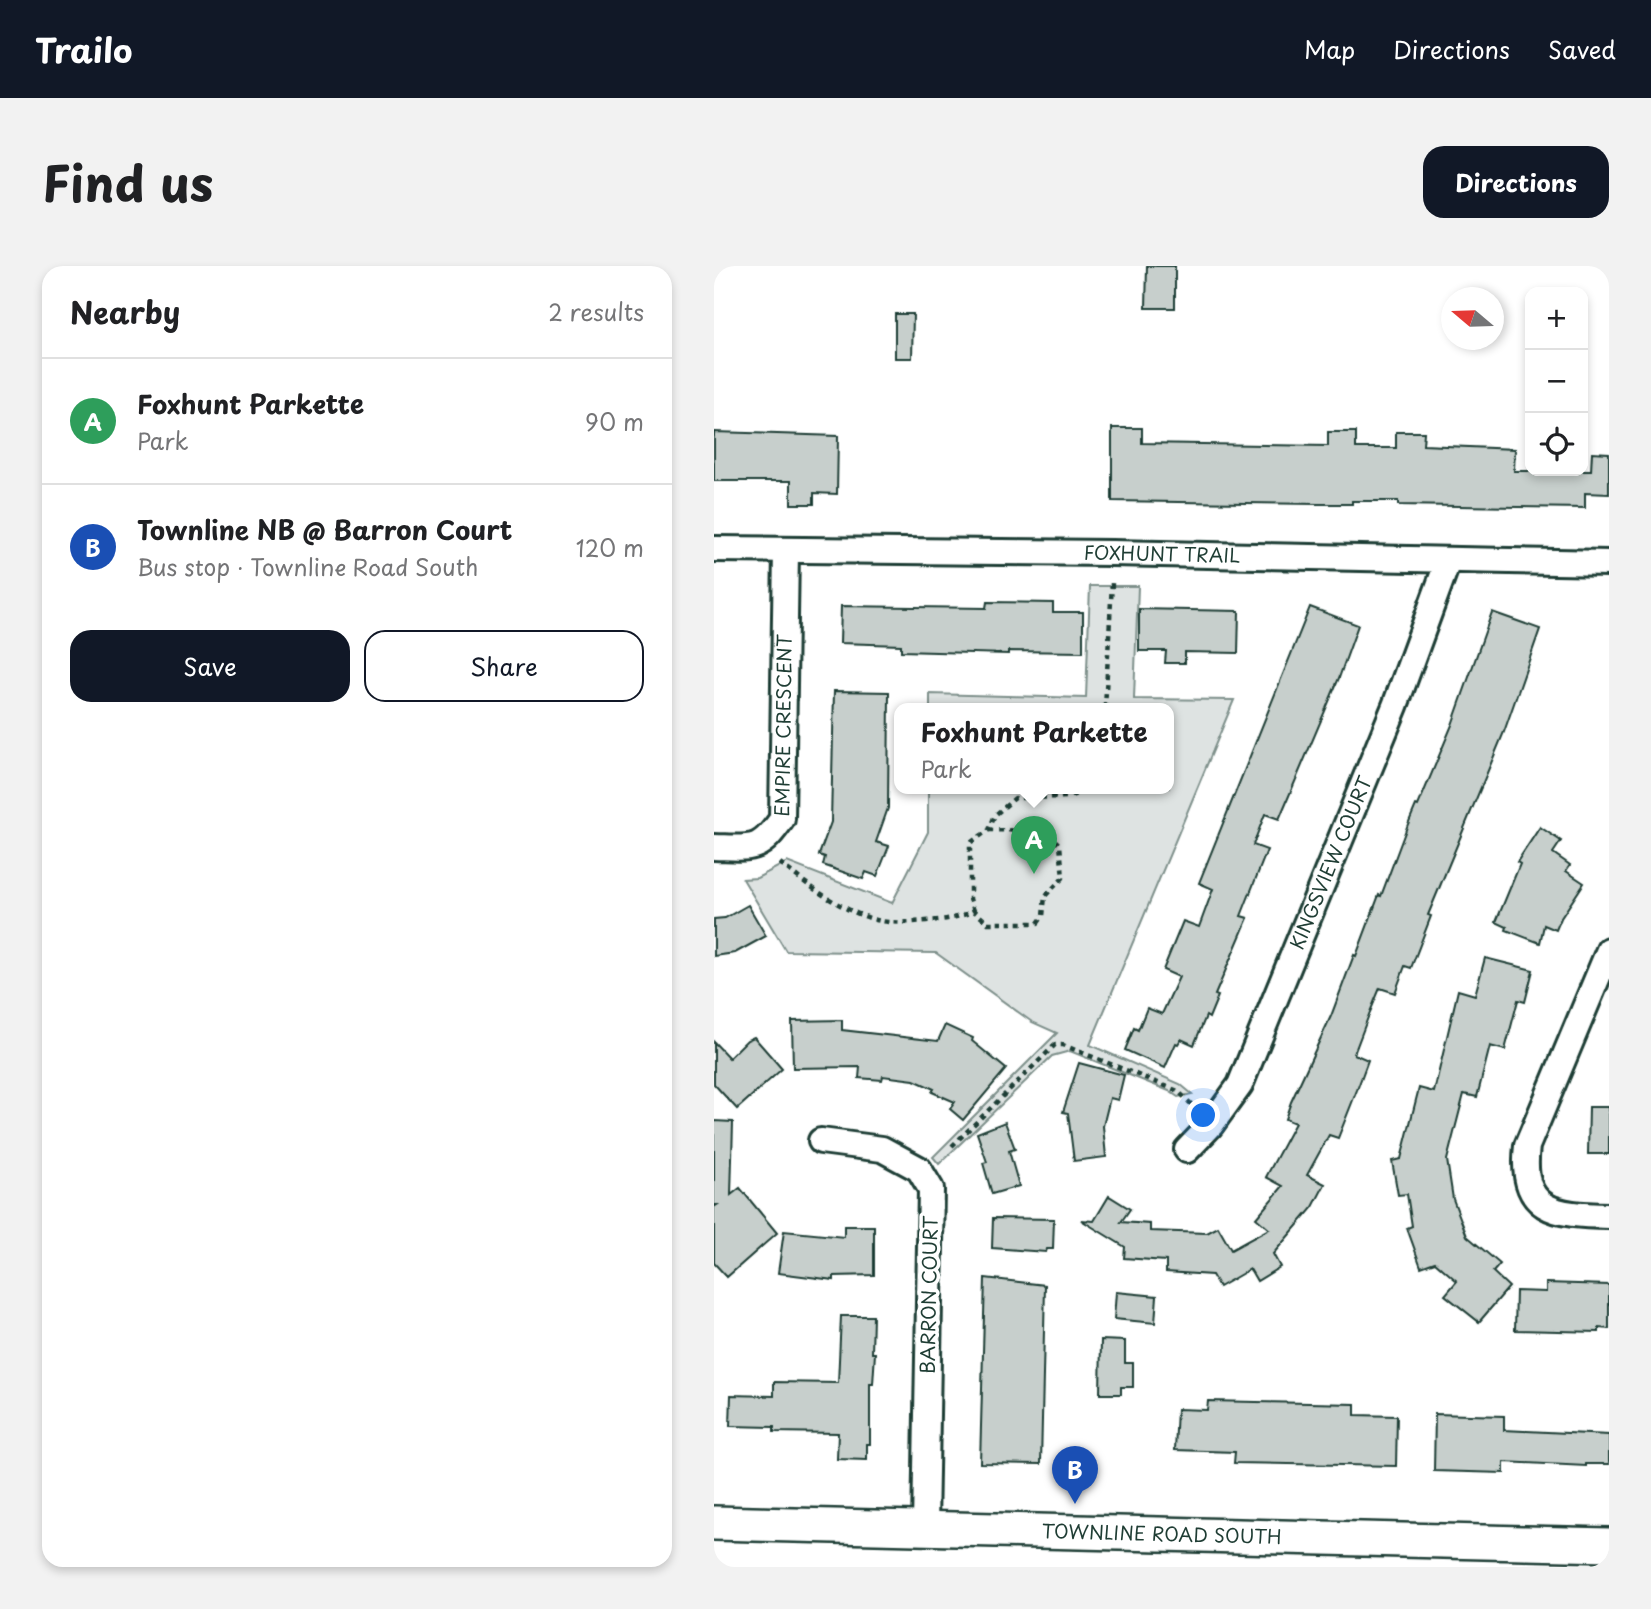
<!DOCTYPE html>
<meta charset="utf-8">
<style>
:root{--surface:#fff;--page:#f2f2f2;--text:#202124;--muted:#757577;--line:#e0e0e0;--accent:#111827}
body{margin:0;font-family:"Playpen Sans",sans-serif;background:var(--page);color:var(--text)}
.controls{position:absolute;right:21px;top:21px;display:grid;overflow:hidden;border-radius:14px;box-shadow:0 4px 10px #0003}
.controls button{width:63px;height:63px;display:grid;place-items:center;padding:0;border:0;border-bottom:2px solid var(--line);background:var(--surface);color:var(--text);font:35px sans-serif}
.compass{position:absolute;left:727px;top:21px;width:63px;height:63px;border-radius:50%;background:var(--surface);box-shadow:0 4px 10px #0003;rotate:289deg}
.you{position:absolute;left:490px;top:850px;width:24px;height:24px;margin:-18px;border:5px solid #fff;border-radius:50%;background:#1a73e8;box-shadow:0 0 0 10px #1a73e833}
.badge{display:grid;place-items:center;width:46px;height:46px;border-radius:50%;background:var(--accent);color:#fff;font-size:23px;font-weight:700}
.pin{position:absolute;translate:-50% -58px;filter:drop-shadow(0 2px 4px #0008)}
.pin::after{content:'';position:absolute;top:37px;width:24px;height:21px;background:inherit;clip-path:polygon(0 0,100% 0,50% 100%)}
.popup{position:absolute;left:180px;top:437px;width:280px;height:91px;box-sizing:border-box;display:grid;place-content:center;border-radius:14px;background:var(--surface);filter:drop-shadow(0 2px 5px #0005);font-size:23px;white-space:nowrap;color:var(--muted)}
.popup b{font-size:26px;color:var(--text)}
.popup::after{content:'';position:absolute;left:50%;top:100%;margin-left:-14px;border:14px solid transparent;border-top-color:var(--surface)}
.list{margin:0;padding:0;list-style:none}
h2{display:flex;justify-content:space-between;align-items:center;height:91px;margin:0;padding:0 28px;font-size:30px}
h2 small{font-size:23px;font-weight:400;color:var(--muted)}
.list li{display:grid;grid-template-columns:46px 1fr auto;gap:21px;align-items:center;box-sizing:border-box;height:126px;padding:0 28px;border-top:2px solid var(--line)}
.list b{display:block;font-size:26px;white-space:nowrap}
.list p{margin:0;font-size:23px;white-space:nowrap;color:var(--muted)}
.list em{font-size:23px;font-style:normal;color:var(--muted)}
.actions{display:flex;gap:14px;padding:21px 28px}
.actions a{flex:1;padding:16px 0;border:2px solid var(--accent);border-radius:21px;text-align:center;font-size:24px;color:var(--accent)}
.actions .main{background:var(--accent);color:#fff}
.icon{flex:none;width:38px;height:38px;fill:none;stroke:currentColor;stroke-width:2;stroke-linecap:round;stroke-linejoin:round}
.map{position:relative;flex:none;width:895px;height:1301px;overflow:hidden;border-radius:21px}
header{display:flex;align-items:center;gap:42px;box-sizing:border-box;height:98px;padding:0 35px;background:var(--accent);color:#fff}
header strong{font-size:33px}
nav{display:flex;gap:38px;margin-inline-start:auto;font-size:24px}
.intro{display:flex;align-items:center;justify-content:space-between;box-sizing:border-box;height:168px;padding:0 42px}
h1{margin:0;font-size:49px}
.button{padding:18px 32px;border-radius:21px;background:var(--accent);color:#fff;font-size:24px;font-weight:700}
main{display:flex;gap:42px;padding:0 42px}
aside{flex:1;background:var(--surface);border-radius:21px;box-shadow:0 4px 10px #0003}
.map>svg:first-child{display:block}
</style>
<header>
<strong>Trailo</strong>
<nav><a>Map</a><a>Directions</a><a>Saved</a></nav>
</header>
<div class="intro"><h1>Find us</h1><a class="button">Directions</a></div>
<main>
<aside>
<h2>Nearby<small>2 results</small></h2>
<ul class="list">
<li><span class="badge" style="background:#2e9e5b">A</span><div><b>Foxhunt Parkette</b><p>Park</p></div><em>90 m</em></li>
<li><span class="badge" style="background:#1a4fb4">B</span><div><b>Townline NB @ Barron Court</b><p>Bus stop · Townline Road South</p></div><em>120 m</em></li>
</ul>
<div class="actions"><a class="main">Save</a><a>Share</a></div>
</aside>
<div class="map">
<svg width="895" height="1301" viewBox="0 0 895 1301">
<rect width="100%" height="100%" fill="#fff"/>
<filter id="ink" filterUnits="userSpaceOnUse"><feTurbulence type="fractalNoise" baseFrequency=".0143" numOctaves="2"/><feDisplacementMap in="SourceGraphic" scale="14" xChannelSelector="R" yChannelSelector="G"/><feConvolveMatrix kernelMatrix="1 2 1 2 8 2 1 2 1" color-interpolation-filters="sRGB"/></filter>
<g filter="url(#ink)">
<polygon fill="#dee3e2" stroke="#7e908b" stroke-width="2" points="376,320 424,320 420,433 520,434 376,779 466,818 478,828 464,831 455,825 356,785 338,790 225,898 219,891 343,767 318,756 222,687 72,685 29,613 43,612 73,596 178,637 214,566 214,522 455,522 455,442 216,442 216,428 372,432"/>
<g fill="#c7cfcc" stroke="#1f3d34" stroke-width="2">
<polygon points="433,0 461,0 461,42 432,42"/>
<polygon points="181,48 199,48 198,92 181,92"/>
<polygon points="398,162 428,162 428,177 614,180 614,166 642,166 642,182 682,182 682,166 710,166 709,179 801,183 800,205 877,205 878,186 895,187 895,228 871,227 871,242 684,239 684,235 638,235 638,238 604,238 398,235"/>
<polygon points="0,166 124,170 123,228 100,227 100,238 77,238 77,215 0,215"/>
<polygon points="273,336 339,337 339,346 369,346 369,386 294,385 294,388 187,385 187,379 126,377 127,340 272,342"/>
<polygon points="596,341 644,359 625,412 566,551 565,553 551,548 539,579 553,584 527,650 534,652 501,729 504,730 495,752 492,750 480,779 467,773 464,778 462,777 451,802 411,784 420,762 424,764 433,742 448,748 465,711 449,704 469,655 485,661 499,623 485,617"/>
<polygon points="425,343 525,345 524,387 471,386 471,397 451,397 452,385 425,385"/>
<polygon points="778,346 826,363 790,466 714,649 717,650 697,702 691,700 681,727 666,722 656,746 640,788 654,794 643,824 624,872 615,869 593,909 611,918 599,941 559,988 566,1001 543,1015 536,1003 505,1021 498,1009 452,1006 452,995 410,992 411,981 367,954 380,955 395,930 416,943 407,956 436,958 436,965 493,967 504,961 517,984 555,963 542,952 569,920 552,911 581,857 571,853 577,836 617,750 640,689 642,690 665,629 667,630 694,558 702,539 704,540 738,459"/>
<polygon points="120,425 175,426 174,542 162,576 175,580 163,610 152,606 149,613 109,599 111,591 105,589 117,556"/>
<polygon points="826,561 847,575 839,587 856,599 852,605 870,617 847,652 842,664 830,659 826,677 792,664 793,661 782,656 806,598 803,596"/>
<polygon points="34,639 52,670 21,687 0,690 0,653 11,652"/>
<polygon points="771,692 819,704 811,736 804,734 791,784 776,780 763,831 750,828 733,894 739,933 753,970 786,998 779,1006 795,1021 765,1056 731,1029 743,1015 721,996 707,1001 693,962 698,960 693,928 684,929 678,895 687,893 705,822 720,826 744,724 761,729"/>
<polygon points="128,754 128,764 224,775 231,759 259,772 258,775 292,803 249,854 236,843 241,836 218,826 220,823 200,814 169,810 168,814 145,812 146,801 79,802 78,755"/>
<polygon points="40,771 68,803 23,843 0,818 0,776 15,792 33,774"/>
<polygon points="365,797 410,809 404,834 396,832 389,860 392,891 360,895 354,847 349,846"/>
<polygon points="875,841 895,841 895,888 874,888"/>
<polygon points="0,855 19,856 17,929 26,922 63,967 13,1011 0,997 0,941 3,939 0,939"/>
<polygon points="291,856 301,883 295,885 305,920 278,928 269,897 273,896 263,867"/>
<polygon points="279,952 340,953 339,983 333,983 332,986 278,982"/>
<polygon points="130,960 160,960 160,1009 120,1010 120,1014 64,1007 70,965 130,971"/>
<polygon points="271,1012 331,1019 327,1198 266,1197"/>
<polygon points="832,1017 895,1019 895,1063 885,1062 885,1066 801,1064 802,1025 832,1026"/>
<polygon points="402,1026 443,1030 441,1057 400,1053"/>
<polygon points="127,1050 159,1050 158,1087 161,1087 159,1118 156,1118 156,1178 153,1178 153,1194 123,1193 124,1167 60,1166 60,1161 16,1160 17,1129 60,1130 60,1116 124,1117"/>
<polygon points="387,1074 411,1075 411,1097 419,1097 419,1121 407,1121 407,1128 386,1128"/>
<polygon points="494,1135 641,1138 641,1149 683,1150 682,1200 520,1197 521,1186 461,1184 463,1143 493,1144"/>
<polygon points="721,1148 790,1150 790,1164 895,1169 895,1198 872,1198 872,1200 790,1196 790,1207 720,1205"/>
</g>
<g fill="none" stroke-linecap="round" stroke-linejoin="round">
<defs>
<g id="minor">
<path id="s1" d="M 0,283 L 398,287 L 895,297"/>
<path id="s2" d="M 0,581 C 39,582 45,586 68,553 L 72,284"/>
<path d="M 895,684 L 813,880 C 805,946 841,949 895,950"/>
<polyline points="107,875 168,883 205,903 217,923 211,1261"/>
<path id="s3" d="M 473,884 L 497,859 L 526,819 L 681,440 L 734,295"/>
</g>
<g id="secondary">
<path id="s4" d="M 0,1257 L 895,1279"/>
</g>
</defs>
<use href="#minor" stroke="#1f3d34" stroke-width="30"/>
<use href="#secondary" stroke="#1f3d34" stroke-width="38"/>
<g stroke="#1f3d34" stroke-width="4.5" stroke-dasharray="5 5" stroke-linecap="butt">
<polyline points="391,442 398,317"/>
<polyline points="296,522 301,532"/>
<path d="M 66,597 C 94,620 137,652 174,656 C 187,657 200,656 212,655 C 230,654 244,652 260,645 L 274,657 L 324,657 L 329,650 L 331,630 L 349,612 L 346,579 L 331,565 L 275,564"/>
<polyline points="260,645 256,633 256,577 275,564 281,549 301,532 354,531 368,526 372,522"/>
<polyline points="238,880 341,779 349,779 464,825 481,842"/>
</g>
<use href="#minor" stroke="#fff" stroke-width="24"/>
<use href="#secondary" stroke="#fff" stroke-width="33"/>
</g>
</g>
<g text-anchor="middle" stroke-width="7" stroke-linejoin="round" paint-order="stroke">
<g font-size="19" fill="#1f3d34" stroke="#fff">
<text dy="7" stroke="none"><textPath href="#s1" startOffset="448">FOXHUNT TRAIL</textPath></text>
<text dy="7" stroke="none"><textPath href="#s2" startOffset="173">EMPIRE CRESCENT</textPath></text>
<text dy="7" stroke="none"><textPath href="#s3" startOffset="324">KINGSVIEW COURT</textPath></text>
<text transform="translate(215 1029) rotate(-89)" y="7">BARRON COURT</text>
<text dy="7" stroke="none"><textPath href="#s4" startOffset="448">TOWNLINE ROAD SOUTH</textPath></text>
</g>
</g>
</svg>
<div class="controls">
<button>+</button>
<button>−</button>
<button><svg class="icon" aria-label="locate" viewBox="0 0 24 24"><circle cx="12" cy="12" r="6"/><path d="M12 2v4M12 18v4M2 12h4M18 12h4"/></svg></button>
</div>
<svg class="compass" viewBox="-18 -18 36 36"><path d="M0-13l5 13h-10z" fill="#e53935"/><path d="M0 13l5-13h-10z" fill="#757577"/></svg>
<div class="you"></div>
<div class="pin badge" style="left:320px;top:608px;background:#2e9e5b">A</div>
<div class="popup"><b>Foxhunt Parkette</b>Park</div>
<div class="pin badge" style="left:361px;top:1238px;background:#1a4fb4">B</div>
</div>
</main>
